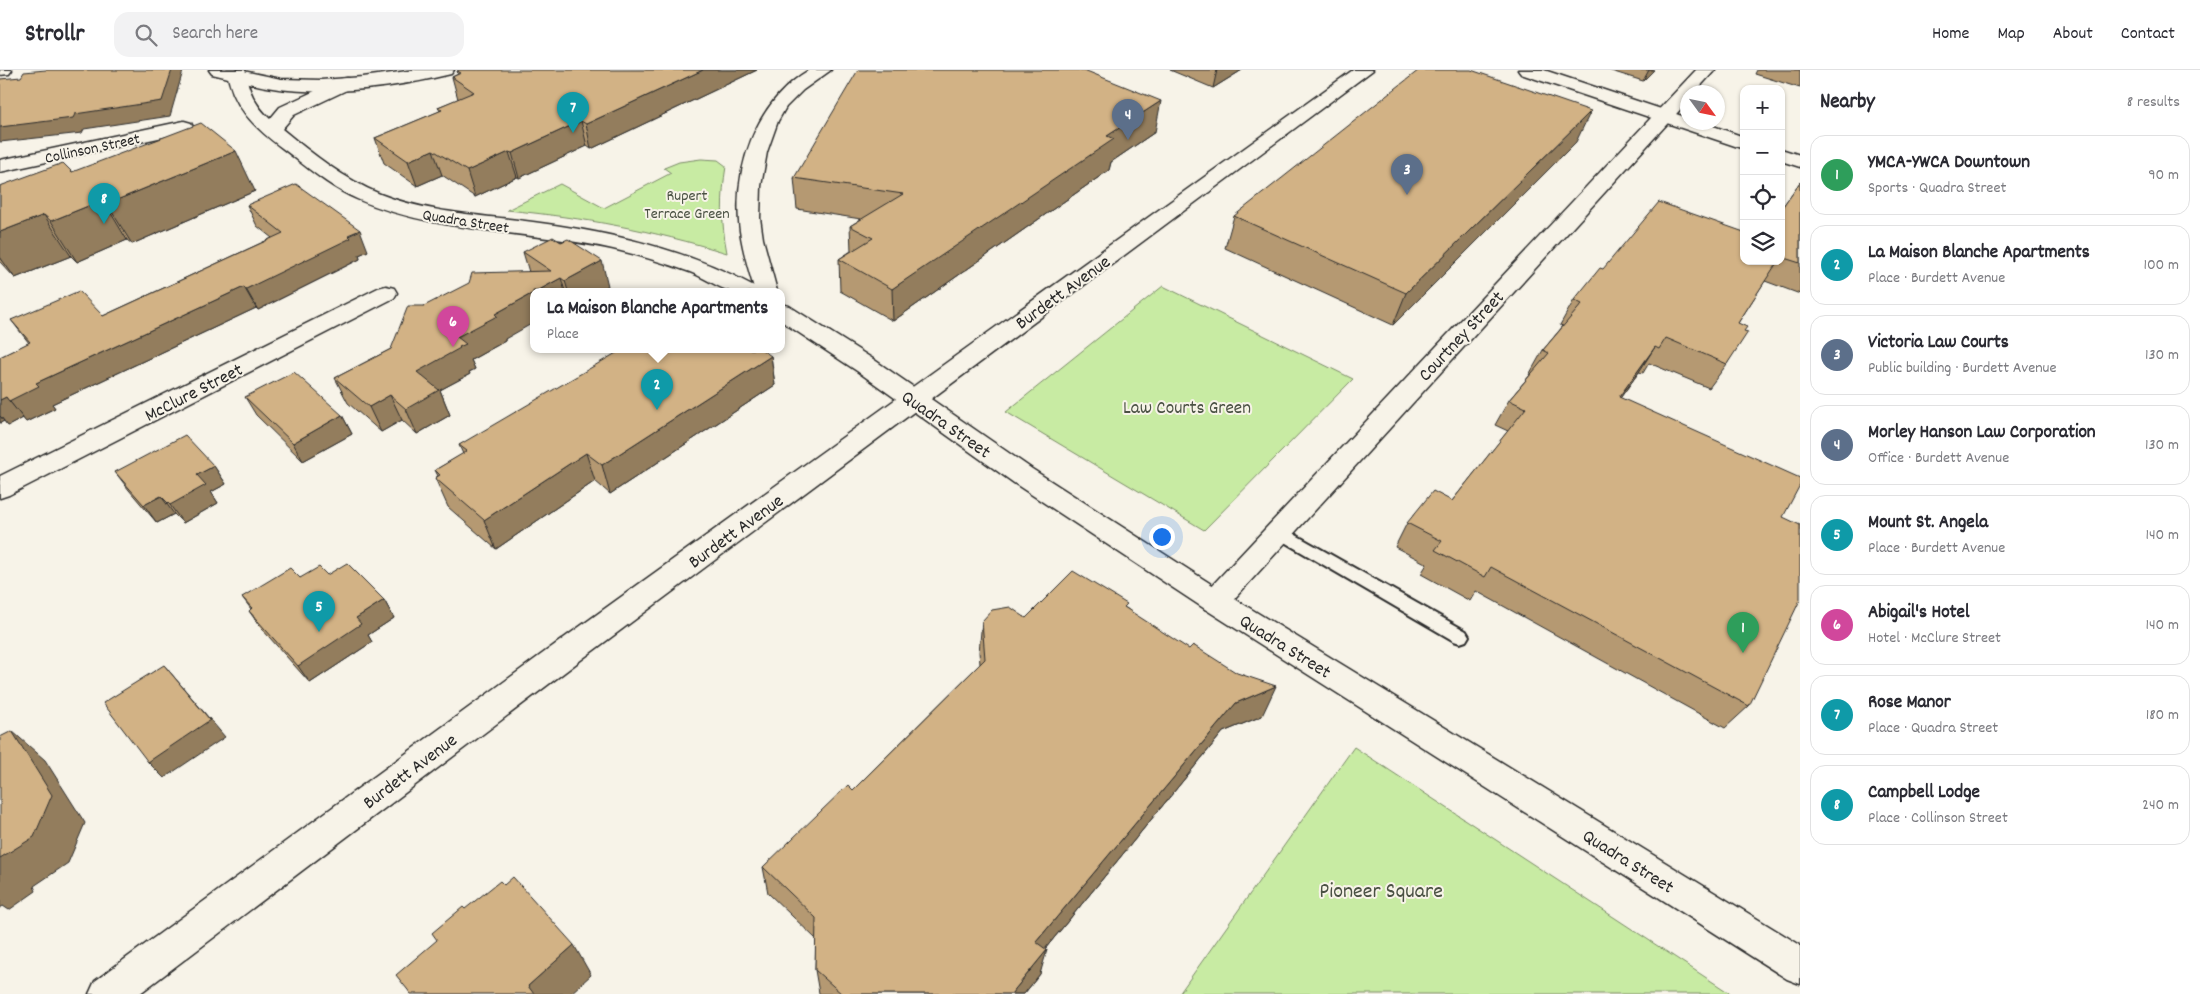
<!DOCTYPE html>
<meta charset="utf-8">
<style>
:root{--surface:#fff;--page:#f2f2f3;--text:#2b2b33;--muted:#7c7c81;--line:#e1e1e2;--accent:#c8321e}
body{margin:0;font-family:Dekko,sans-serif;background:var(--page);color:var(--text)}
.controls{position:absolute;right:15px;top:15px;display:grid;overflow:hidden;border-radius:10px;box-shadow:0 1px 4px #0004}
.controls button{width:45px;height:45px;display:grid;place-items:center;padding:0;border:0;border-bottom:1px solid var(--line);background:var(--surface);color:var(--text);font:25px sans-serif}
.compass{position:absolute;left:1680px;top:15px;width:45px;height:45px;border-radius:50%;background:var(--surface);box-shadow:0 1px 4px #0004;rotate:123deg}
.you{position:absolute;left:1161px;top:466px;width:18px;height:18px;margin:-12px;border:4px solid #fff;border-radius:50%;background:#1a73e8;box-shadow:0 0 0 8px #1a73e833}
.badge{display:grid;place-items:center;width:32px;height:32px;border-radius:50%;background:var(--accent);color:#fff;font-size:16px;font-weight:700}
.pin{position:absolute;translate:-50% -41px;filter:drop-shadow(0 1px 2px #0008)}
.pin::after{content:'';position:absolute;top:26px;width:18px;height:15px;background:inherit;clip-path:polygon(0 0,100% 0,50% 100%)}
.popup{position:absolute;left:530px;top:218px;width:255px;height:65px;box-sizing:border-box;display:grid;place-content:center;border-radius:10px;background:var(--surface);filter:drop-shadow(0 1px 4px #0005);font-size:16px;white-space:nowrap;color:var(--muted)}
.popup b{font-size:19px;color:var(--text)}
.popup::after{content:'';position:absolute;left:50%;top:100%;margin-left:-10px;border:10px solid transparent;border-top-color:var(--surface)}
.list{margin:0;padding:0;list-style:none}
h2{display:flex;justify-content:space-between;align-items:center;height:65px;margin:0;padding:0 20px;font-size:21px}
h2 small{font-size:16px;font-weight:400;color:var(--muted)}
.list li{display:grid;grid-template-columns:32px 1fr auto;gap:15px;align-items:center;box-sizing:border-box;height:80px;margin:0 10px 10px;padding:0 10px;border:1px solid var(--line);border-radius:15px}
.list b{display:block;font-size:19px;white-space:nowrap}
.list p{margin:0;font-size:16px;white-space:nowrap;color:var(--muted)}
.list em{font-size:16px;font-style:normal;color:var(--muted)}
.icon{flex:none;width:28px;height:28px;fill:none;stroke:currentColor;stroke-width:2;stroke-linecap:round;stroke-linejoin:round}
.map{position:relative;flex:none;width:1800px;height:924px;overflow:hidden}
header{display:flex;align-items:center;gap:30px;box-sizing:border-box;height:70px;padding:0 25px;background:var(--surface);border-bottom:1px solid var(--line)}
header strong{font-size:24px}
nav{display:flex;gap:28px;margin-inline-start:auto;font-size:18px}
.search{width:350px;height:45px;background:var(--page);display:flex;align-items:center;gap:12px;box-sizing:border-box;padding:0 18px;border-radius:15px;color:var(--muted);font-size:19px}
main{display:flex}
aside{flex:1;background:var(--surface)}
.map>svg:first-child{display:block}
</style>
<header>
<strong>Strollr</strong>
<div class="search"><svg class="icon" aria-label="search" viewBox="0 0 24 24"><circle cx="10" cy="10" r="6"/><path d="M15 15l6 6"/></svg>Search here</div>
<nav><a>Home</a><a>Map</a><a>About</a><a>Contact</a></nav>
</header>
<main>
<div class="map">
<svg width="1800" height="924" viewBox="0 0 1800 924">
<rect width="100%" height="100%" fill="#f7f3e8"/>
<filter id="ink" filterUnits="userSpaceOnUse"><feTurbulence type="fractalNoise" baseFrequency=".02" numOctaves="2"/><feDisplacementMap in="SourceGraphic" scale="10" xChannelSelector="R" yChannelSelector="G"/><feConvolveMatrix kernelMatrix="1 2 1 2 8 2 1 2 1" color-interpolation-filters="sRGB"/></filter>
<g filter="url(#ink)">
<g fill="#c8eba3" stroke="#7a8b67">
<path d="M 701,89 L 718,90 L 726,96 C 721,128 721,151 727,183 C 651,160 586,148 507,140 L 560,114 L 604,138 L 671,103 L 664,98 L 679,92 Z"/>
<polygon points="1163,216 1353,309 1204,460 1006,342"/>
<polygon points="1354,677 1731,924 1179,924"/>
</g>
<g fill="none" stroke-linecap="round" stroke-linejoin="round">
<defs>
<polygon id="service" points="1280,456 1466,561 1469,566 1466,571 1460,573 1454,571 1274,466 1272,462 1274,458"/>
<g id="minor">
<path d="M 809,0 L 831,0 L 803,20 L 786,37 L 778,51 L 767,82 L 761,116 L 760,148 L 763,169 L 777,221 L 755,221 C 749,202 743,181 740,161 C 732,101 755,32 809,0 Z"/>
<polygon points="1353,0 1373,0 586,586 139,924 89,924 95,911 564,568"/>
<polygon points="1696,0 1715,0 1695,22 1688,22 1688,31 1225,539 1215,543 1205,539 1201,531 1205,523"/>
<polygon points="184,51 191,53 193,57 191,61 0,102 0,90"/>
<polygon points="386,216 394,218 397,223 394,228 9,425 0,428 0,406 378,218"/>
</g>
<g id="tertiary">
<polygon points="0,0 12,0 9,4 0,5"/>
<path d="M 209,0 L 239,0 L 281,9 L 321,10 L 363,7 L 415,0 L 454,0 L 451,4 C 399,17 332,26 279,19 C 256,16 234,9 212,4 Z"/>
</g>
<g id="secondary">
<path d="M 227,0 L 245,0 C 248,20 255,35 270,49 L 280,37 L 341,9 L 347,8 L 353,9 L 356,13 L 353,17 L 294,45 L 282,59 C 312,84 344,109 380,124 C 428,143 481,145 533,152 C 609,162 686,179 754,216 L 757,221 C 749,222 739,223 731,221 C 720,219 702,206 690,202 C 665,193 639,185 613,179 C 529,160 437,164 357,129 C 329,117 306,96 282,78 C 255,58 231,35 227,0 Z"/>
<polygon points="781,234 789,236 873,289 1032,399 1225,523 1800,875 1800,914 1787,909 1205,539 1014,413 857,301 781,251"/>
</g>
<g id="primary">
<polygon points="1518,0 1544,0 1688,48 1688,52 1702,52 1744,67 1744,79 1521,4"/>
<polygon points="1781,79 1800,85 1800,97 1781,91"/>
</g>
</defs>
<use href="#service" stroke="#2b2b2b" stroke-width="4"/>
<use href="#minor" stroke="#2b2b2b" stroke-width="3"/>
<use href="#tertiary" stroke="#2b2b2b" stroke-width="3"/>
<use href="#secondary" stroke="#2b2b2b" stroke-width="3"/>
<use href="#primary" stroke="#2b2b2b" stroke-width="3"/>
<use href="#service" fill="#f7f3e8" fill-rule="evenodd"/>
<use href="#minor" fill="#f7f3e8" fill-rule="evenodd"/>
<use href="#tertiary" fill="#f7f3e8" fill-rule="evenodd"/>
<use href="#secondary" fill="#f7f3e8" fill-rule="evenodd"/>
<use href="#primary" fill="#f7f3e8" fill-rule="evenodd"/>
</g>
<g fill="#b59972" stroke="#2b2b2b">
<polygon points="757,0 591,79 587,76 519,108 517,107 475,127 442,105 417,116 384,93 375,68 440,41 438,37 458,29 452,7 458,4 457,1"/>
<polygon points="1170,0 1242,0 1213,18"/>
<polygon points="1608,0 1654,0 1643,11"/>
<polygon points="1757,0 1800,0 1800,18 1755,4"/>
<polygon points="1155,62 1111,92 1109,100 893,251 840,221 839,189 851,181 850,156 861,149 797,139 794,108"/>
<polygon points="1576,72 1393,255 1225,178 1234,146"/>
<polygon points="72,102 255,121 132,174 127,170 77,192 71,186 15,208 0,192 0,116"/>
<polygon points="1800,112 1800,224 1765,211 1738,253 1744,261 1727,294 1709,318 1649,293 1643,303 1639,302 1620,328 1783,447 1749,636 1725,658 1476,521 1470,531 1421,504 1427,494 1395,477 1407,453 1452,431 1508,361 1495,355 1509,330 1530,305 1529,305 1543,280 1563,256 1560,255 1574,230 1603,199 1744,191 1781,191 1781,139"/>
<polygon points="247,135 368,181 359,185 360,189 258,240 256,238 52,334 55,338 26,352 23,348 8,356 4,351 0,353 0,287 29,273 11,250 103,246 272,168 257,156"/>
<polygon points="523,182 608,216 599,221 533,221 505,269 505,271 471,290 475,299 469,302 470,304 440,320 450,345 417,364 402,350 381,362 348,333 335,308 391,279 424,236 529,202"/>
<polygon points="771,286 775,315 610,424 595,411 496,479 448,437 435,408 438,406 435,400 463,384 459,375"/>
<polygon points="245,327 342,345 352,364 303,391 256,345"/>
<polygon points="214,396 226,414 211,422 218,433 183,453 174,444 157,453 129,420 115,402"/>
<polygon points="327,505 384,530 394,548 368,565 372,572 310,613 261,558 249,541 251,539 242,527 300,508"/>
<polygon points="1126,538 1262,646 1223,662 1045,879 1040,904 1024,924 820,924 819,923 815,900 816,869 768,823 763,797 853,720 980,594 979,582 982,551 1026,548"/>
</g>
<g fill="#937d5d" stroke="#2b2b2b">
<polygon points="172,0 182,0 183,1 170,46 84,59 82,63 0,72 0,57 75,44"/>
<polygon points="703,0 757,0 591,79 586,54"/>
<polygon points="1217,0 1242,0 1213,18"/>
<polygon points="1649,0 1654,0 1643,11"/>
<polygon points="1161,31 1155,62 1111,92 1109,100 893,251 892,219 1107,66"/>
<polygon points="1591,41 1576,72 1393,255 1406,223"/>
<polygon points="581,51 587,76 519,108 512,83"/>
<polygon points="433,80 442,105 417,116 408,91"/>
<polygon points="236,81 255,121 132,174 107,134"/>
<polygon points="509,82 517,107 475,127 467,101"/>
<polygon points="103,130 127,170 77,192 51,151"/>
<polygon points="44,145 71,186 15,208 0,187 0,162"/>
<polygon points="360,160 368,181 359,185 360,189 258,240 246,219"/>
<polygon points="602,191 608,216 599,221 568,221 565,211"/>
<polygon points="561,208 565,221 537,221"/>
<polygon points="244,217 256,238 52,334 55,338 26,352 9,331 36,313"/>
<polygon points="533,223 533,253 505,269 505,271 471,290 475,299 469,302 470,304 440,320 450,345 417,364 406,339 417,302 457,267 495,244"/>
<polygon points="1655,277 1639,302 1603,352 1619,327"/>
<polygon points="771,286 775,315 610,424 602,395"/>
<polygon points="390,325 402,350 381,362 369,337"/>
<polygon points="6,327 23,348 8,356 0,346 0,330"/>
<polygon points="342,345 352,364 303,391 293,373"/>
<polygon points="0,346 4,351 0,353"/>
<polygon points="586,383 595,411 496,479 484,450"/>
<polygon points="214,396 226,414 211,422 218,433 183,453 170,435 197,405"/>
<polygon points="161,426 174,444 157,453 144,435"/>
<polygon points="384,530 394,548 368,565 372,572 310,613 298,596 356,548"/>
<polygon points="164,595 225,667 164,708 148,692"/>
<polygon points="1276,616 1262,646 1223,662 1031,896 1036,872 1236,633"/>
<polygon points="12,661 45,690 85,753 68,793 34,816 36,821 9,840 3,836 0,838 0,788"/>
<polygon points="574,875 591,905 570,924 533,924 528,916"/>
<polygon points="1047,880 1040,904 1024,924 1011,924"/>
</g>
<g fill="#d2b285" stroke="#2b2b2b">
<polygon points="46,0 172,0 162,31 75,44 73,48 0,57 0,9 21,7 24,2"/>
<polygon points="459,0 703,0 586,54 581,51 512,83 509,82 467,101 433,80 408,91 375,68 442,40 438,37 474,22 452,7 461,3 457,1"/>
<polygon points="858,0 1084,0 1161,31 1107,66 1114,69 892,219 839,189 873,168 850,156 903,124 794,108"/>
<polygon points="1419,0 1471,0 1591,41 1406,223 1234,146"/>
<polygon points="201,53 236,81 107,134 103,130 51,151 44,145 0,162 0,116 63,93 72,102"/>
<polygon points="1800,112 1800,193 1781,187 1781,139"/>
<polygon points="296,114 360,160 348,165 351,168 246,219 244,217 36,313 39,316 9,331 6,327 0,330 0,287 30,272 11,250 79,221 103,246 283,163 247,135"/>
<polygon points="1659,132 1744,162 1744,191 1778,191 1738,253 1747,257 1744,261 1748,262 1727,294 1666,268 1659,279 1655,277 1619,327 1800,408 1800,415 1783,447 1800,455 1800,530 1749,636 1491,497 1485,507 1435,480 1442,471 1407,453 1433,421 1452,431 1526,338 1509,330 1549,283 1543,280 1582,234 1574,230 1600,198 1603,199"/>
<polygon points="553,167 561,172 568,169 602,191 565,211 561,208 537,221 533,221 533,223 495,244 497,246 457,267 466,274 459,277 460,278 417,302 439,320 406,339 390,325 369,337 335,308 391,279 408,236 424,236 469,213 472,203 551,201 523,182"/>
<polygon points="623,279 761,279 771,286 602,395 586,383 484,450 435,408 440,405 435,400 467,381 459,375"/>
<polygon points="294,302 342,345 293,373 245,327"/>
<polygon points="185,365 214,396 197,405 206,415 170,435 161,426 144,435 115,402"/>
<polygon points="347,493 384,530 356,548 361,554 298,596 249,541 252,538 242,527 290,498 300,508 319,497 327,505"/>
<polygon points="1073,501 1127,534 1124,537 1189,579 1193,575 1237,603 1276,616 1236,633 1036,872 1047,880 1011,924 842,924 815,900 816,848 763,797 848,715 853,720 985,589 982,551 992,540 1010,537 1026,548"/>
<polygon points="164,595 210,650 148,692 103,633"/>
<polygon points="12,661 52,725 34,767 0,788 0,667"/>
<polygon points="513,807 574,875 528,916 534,924 411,924 396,905 437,870 432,863 463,837 465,839 500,811 504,815"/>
</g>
</g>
<g text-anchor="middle" stroke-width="4" stroke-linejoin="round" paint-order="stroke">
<g font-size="16" fill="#2b2b2b" stroke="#f7f3e8">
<text transform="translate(92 77) rotate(-12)" y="6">Collinson Street</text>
<text transform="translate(466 150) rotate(9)" y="6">Quadra Street</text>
</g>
<g font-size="16" fill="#4a5143" stroke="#f7f3e8">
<text x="687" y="130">Rupert<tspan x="687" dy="18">Terrace Green</tspan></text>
</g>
<g font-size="19" fill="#2b2b2b" stroke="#f7f3e8">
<text transform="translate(1062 221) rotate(-36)" y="7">Burdett Avenue</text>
<text transform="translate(1460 265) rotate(-47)" y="7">Courtney Street</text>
<text transform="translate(193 321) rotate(-27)" y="7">McClure Street</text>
<text transform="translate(947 353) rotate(35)" y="7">Quadra Street</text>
<text transform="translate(735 460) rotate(-36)" y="7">Burdett Avenue</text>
<text transform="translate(1286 575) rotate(32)" y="7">Quadra Street</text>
<text transform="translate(409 700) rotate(-37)" y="7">Burdett Avenue</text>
<text transform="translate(1629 790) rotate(32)" y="7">Quadra Street</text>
</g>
<g font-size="19" fill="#4a5143" stroke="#f7f3e8">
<text x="1187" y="343">Law Courts Green</text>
</g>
<g font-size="22" fill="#4a5143" stroke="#f7f3e8">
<text x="1381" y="827">Pioneer Square</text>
</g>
</g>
</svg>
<div class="controls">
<button>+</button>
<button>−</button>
<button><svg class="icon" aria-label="locate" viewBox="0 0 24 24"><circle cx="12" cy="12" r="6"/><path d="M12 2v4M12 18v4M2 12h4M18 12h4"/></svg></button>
<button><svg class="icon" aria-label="layers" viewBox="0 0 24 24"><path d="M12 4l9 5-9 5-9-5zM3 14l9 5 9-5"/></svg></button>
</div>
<svg class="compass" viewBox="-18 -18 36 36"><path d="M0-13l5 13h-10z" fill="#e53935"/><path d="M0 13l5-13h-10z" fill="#7c7c81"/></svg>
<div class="you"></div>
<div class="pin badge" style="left:1743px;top:583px;background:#2e9e5b">1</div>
<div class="pin badge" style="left:657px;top:340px;background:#0f9aa8">2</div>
<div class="popup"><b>La Maison Blanche Apartments</b>Place</div>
<div class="pin badge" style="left:1407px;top:125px;background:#5c6f8a">3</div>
<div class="pin badge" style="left:1128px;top:70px;background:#5c6f8a">4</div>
<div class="pin badge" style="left:319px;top:562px;background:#0f9aa8">5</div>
<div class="pin badge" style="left:453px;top:277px;background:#d1479c">6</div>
<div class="pin badge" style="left:573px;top:63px;background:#0f9aa8">7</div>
<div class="pin badge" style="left:104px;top:154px;background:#0f9aa8">8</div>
</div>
<aside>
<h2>Nearby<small>8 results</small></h2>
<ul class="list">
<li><span class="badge" style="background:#2e9e5b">1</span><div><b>YMCA-YWCA Downtown</b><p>Sports · Quadra Street</p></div><em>90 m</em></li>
<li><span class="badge" style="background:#0f9aa8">2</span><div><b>La Maison Blanche Apartments</b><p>Place · Burdett Avenue</p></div><em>100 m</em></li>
<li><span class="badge" style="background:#5c6f8a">3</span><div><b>Victoria Law Courts</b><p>Public building · Burdett Avenue</p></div><em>130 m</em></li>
<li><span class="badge" style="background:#5c6f8a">4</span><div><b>Morley Hanson Law Corporation</b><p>Office · Burdett Avenue</p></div><em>130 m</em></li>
<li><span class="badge" style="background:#0f9aa8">5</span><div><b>Mount St. Angela</b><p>Place · Burdett Avenue</p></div><em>140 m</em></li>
<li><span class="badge" style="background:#d1479c">6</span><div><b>Abigail's Hotel</b><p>Hotel · McClure Street</p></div><em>140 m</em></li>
<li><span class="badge" style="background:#0f9aa8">7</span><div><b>Rose Manor</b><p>Place · Quadra Street</p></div><em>180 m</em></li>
<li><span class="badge" style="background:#0f9aa8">8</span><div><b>Campbell Lodge</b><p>Place · Collinson Street</p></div><em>240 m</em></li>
</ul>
</aside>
</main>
